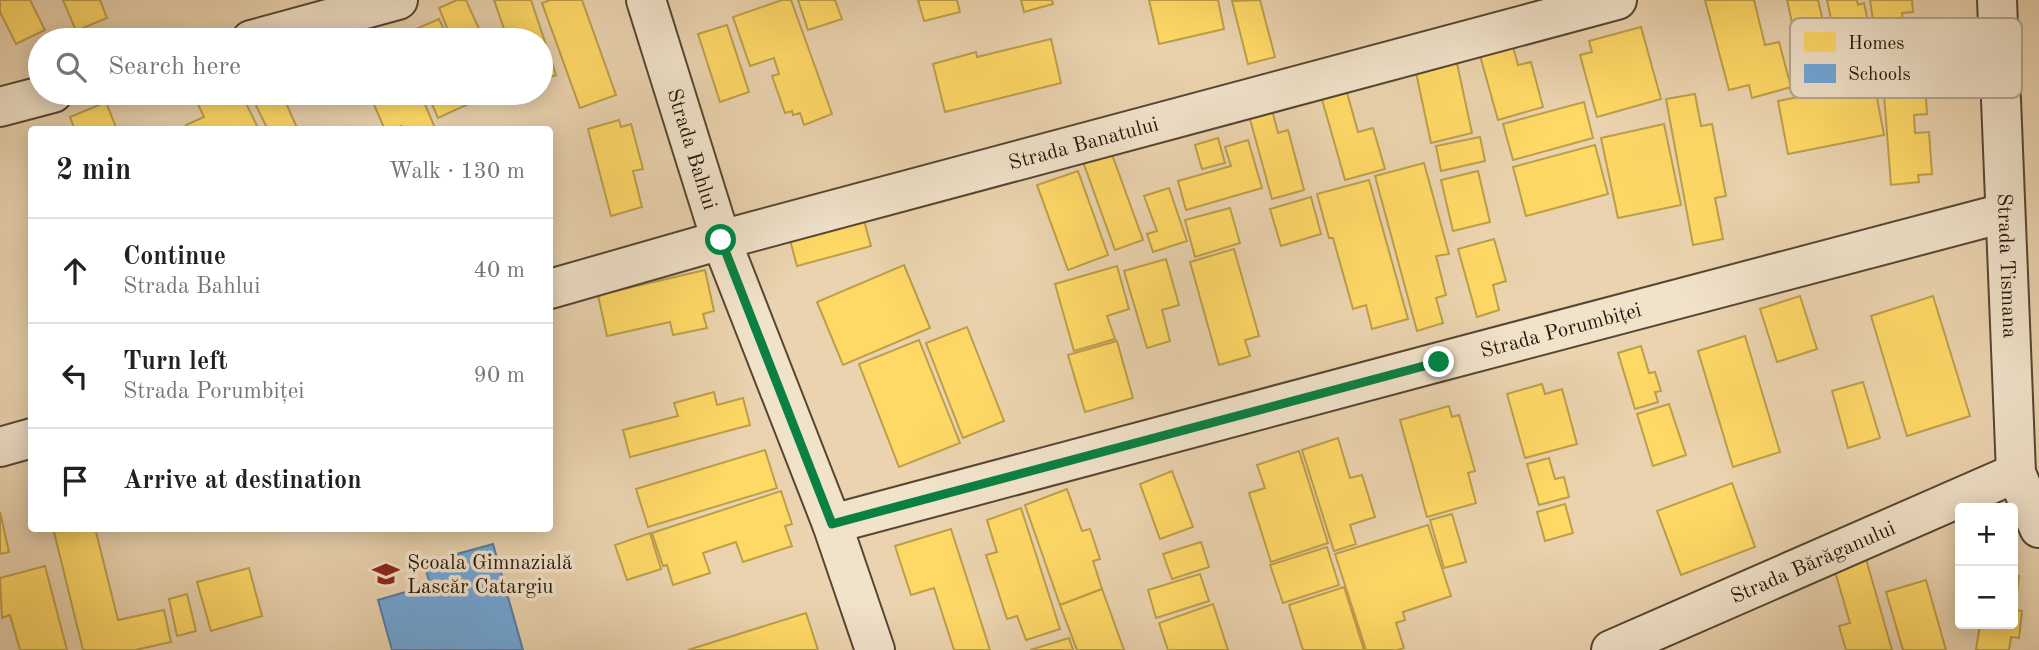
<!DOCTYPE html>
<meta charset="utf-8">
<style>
:root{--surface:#fff;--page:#f6f6f6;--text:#202124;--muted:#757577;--line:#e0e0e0}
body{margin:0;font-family:"Old Standard TT",serif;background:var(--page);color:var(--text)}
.controls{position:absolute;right:21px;bottom:21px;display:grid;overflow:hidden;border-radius:7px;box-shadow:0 4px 18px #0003}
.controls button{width:63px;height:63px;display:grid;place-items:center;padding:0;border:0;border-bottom:2px solid var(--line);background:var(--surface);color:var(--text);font:35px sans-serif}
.stop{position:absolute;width:21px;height:21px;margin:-16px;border:5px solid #0b8043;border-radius:50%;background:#fff}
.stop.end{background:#0b8043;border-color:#fff;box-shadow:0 2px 7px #0008}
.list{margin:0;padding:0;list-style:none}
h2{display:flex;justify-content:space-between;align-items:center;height:91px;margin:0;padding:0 28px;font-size:30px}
h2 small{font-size:23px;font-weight:400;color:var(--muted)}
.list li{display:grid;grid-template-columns:46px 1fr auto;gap:21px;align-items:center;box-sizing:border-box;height:105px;padding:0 28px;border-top:2px solid var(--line)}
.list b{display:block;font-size:26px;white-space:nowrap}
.list p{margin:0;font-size:23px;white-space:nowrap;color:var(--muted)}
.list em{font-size:23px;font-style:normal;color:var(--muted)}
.icon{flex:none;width:38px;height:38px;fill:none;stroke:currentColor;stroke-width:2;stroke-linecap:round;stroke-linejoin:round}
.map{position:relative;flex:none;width:2039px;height:650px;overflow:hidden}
.search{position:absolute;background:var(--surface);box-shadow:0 4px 18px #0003;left:28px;top:28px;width:525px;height:77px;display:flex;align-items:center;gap:18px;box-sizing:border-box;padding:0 24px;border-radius:38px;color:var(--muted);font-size:26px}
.panel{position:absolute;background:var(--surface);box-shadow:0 4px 18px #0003;left:28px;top:126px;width:525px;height:406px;border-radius:7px}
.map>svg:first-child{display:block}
</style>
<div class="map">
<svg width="2039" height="650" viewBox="0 0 2039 650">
<rect width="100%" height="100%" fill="#ead3ae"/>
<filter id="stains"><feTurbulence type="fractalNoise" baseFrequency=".00286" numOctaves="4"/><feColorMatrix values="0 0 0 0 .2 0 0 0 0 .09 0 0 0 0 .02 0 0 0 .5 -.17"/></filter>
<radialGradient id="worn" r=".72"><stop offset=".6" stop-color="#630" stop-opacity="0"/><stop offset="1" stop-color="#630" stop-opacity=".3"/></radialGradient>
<g fill="#ffd966" stroke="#bd9f4a" stroke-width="2">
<polygon points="0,0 30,0 45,30 16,44 0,12"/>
<polygon points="63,0 100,0 107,18 76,31"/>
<polygon points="457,0 466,0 484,40 452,40 439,8"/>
<polygon points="494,0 531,0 556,75 541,80 541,40 508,40"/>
<polygon points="550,0 582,0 616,95 580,108 542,3"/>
<polygon points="782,0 791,0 832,114 804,125 800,113 793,115 792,111 785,113 772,76 779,74 774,58 750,66 733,17"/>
<polygon points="798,0 835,0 842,19 808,30"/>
<polygon points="918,0 957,0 960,12 924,21"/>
<polygon points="1021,0 1052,0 1053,4 1024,12"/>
<polygon points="1149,0 1218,0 1224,29 1159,44"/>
<polygon points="1260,0 1275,57 1248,64 1232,1"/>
<polygon points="1705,0 1754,0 1765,45 1779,42 1791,87 1752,98 1749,85 1729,90"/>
<polygon points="1787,0 1818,0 1829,47 1799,54"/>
<polygon points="1827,0 1857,0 1858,5 1864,3 1879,74 1844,81"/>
<polygon points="1870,0 1912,0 1913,12 1902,13 1903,24 1949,18 1953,42 1878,53"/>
<polygon points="439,19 449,40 404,40 402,35"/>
<polygon points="727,25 749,92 720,102 698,34"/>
<polygon points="1641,27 1661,99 1597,117 1580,55 1592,52 1589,41"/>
<polygon points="1051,39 1061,83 945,112 933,64 976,52 977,57"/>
<polygon points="1512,43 1518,65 1531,62 1543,107 1498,120 1479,52"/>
<polygon points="1943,51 1945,83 1925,84 1927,114 1914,115 1915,133 1929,132 1932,174 1918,175 1919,182 1891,185 1881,56"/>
<polygon points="1455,54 1472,133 1431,143 1414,63"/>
<polygon points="1874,82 1884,135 1788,154 1778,101"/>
<polygon points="1346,89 1358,132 1373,128 1385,169 1345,180 1321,96"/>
<polygon points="210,93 241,93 259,130 188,130 186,125 204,117 196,100"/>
<polygon points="250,93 295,93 297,98 286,103 298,130 268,130"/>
<polygon points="369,93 420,93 436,130 402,130 401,126 394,130 385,130"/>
<polygon points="427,93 471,93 475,101 438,118"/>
<polygon points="1695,94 1701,126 1712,124 1726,196 1715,198 1723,239 1693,245 1666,99"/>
<polygon points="106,102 117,130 75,130 70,117"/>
<polygon points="1584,102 1593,138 1513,160 1503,124"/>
<polygon points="1271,106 1278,133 1288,130 1304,190 1272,199 1248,112"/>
<polygon points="619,120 621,127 631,124 643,169 633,171 642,207 611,216 588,129"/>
<polygon points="1664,124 1681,205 1618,218 1601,138"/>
<polygon points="1480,137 1485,161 1441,171 1436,146"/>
<polygon points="1218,138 1225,163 1202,169 1195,145"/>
<polygon points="1248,140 1262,188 1186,210 1178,181 1231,166 1225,147"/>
<polygon points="1595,145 1608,194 1526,216 1513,167"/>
<polygon points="1110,149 1143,240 1115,250 1082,159"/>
<polygon points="1424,163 1449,254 1436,256 1446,295 1436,298 1443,323 1417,331 1375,176"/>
<polygon points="1078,171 1108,255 1068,270 1037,185"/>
<polygon points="1478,171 1490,222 1453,231 1441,180"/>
<polygon points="1369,180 1408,319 1372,329 1366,305 1353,309 1333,238 1329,238 1317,194"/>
<polygon points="1169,188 1187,241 1153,252 1147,234 1157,231 1144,196"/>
<polygon points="1311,197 1321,234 1281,246 1270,209"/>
<polygon points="1230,208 1240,243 1195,257 1185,220"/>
<polygon points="861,209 871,246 797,266 787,229"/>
<polygon points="1494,239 1506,281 1493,285 1499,310 1477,317 1458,249"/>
<polygon points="1234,249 1259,336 1245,340 1250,356 1219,365 1190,262"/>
<polygon points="1166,259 1179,305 1162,310 1170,341 1147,348 1124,271"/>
<polygon points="904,265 930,328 843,365 817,302"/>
<polygon points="1117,266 1129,309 1107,316 1115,339 1074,351 1055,284"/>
<polygon points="705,270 714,311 703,314 707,328 673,335 670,322 607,336 598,295"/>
<polygon points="1800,296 1817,349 1777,362 1760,309"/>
<polygon points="1933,296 1970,416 1907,436 1871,316"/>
<polygon points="967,327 1004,421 963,438 926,343"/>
<polygon points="1745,336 1780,452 1733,467 1698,351"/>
<polygon points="919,340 960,443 899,467 859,364"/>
<polygon points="1117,341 1133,398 1085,412 1068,355"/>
<polygon points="1641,346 1649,373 1655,372 1661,391 1655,392 1658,402 1635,409 1618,353"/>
<polygon points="1863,382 1880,438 1848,448 1832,391"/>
<polygon points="1542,384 1545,394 1562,389 1577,444 1525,458 1507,394"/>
<polygon points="714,392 717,405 743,398 750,425 630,457 623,430 678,416 674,403"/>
<polygon points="1669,404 1686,455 1653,466 1637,414"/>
<polygon points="1449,406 1452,417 1459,415 1475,471 1468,473 1476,503 1427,517 1400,420"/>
<polygon points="1338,438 1350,478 1362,475 1375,517 1350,525 1356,544 1334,551 1302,450"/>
<polygon points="765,450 777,488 648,527 636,489"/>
<polygon points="1299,451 1328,543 1271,562 1249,493 1265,488 1257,465"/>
<polygon points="1549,458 1555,479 1564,477 1569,497 1539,505 1527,464"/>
<polygon points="1172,471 1193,527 1160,539 1140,484"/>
<polygon points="1732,483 1755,547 1681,575 1657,511"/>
<polygon points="1067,489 1082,531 1090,529 1100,559 1093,561 1102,589 1060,605 1025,505"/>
<polygon points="781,491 792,524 785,526 792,546 743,562 736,542 703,553 710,573 673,585 667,565 663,566 652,533"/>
<polygon points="1565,504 1573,533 1545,541 1537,512"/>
<polygon points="1021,508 1060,629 1026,640 1017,616 1007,619 986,555 997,552 987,520"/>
<polygon points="0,512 9,552 0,554"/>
<polygon points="1452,514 1466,562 1444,568 1430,520"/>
<polygon points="1428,525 1451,596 1403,612 1405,620 1396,623 1404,648 1398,650 1366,650 1335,554"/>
<polygon points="53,528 95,528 118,620 164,610 171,642 135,650 83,650"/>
<polygon points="951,529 990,650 954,650 934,588 911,595 895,546"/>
<polygon points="650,533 661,569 627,580 615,545"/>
<polygon points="1201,542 1209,567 1172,579 1163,554"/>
<polygon points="1327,547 1339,585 1283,603 1270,565"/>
<polygon points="1866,559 1892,650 1846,650 1839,626 1850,623 1834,568"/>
<polygon points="45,566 67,650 20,650 10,615 2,618 0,578"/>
<polygon points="249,568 262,616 211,631 197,582"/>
<polygon points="1200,574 1209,601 1156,618 1148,590"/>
<polygon points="2013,575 2019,576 2015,610 2022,611 2019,638 2011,637 2009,650 1976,650 1980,624 2013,624"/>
<polygon points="1926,580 1946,650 1903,650 1886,592"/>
<polygon points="1344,587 1364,650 1303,650 1289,605"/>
<polygon points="1102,589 1124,650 1077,650 1060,605"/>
<polygon points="187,594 196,631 177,636 169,599"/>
<polygon points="1213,604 1228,650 1168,650 1159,623"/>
<polygon points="806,613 818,650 688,650"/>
<polygon points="1069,638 1073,650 1030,650"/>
</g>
<polygon fill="#6fa8dc" stroke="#587c9d" stroke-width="2" points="493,544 523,650 392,650 378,600 430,585 424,563"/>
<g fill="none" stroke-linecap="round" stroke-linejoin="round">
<defs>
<g id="minor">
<path id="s1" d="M 646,0 L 721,240 L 832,524 L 875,650"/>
<path id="s2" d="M 1997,0 L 2016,473 L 2039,528"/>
<polyline points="251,40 398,0"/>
<polyline points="0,107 53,93"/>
<path id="s3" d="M 550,289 L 721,240 L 1617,0"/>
<polyline points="0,447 32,438"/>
<path id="s4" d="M 832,524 L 1439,362 L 2004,213"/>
<path id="s5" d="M 1611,650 L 2016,473"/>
</g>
</defs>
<use href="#minor" stroke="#564633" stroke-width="42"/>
<use href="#minor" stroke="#f1e2ca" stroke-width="38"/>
</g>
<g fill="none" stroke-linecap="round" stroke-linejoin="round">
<polyline stroke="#0b8043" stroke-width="9" points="721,240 832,524 1439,362"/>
</g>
<defs>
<symbol id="school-bare" viewBox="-9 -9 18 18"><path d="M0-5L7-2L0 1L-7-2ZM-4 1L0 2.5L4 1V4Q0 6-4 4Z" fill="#8f2418" stroke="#f1e2ca" stroke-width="2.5" paint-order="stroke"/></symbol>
</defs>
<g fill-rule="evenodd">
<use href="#school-bare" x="367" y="555" width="38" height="38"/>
</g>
<g text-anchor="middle" stroke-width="7" stroke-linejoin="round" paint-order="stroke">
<g font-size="21" fill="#24170a" stroke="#f1e2ca">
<text dy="7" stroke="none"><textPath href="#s3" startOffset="553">Strada Banatului</textPath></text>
<text dy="7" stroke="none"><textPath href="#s1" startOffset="156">Strada Bahlui</textPath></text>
<text dy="7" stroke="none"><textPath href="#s2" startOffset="266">Strada Tismana</textPath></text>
<text dy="7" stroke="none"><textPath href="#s4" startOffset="754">Strada Porumbiței</textPath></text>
<text dy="7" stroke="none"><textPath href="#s5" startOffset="220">Strada Bărăganului</textPath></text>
</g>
<g font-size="21" fill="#24170a" stroke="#f1e2ca" text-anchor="start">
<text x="407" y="569">Școala Gimnazială<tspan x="407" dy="24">Lascăr Catargiu</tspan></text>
</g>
</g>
<rect x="1790" y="18" width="232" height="80" rx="10" fill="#f1e2ca" stroke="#b4a590" stroke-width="2"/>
<rect x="1804" y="32" width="32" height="20" fill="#ffd966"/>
<rect x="1804" y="64" width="32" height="19" fill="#6fa8dc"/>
<g font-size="19" fill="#24170a">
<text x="1848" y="49">Homes</text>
<text x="1848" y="80">Schools</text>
</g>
<rect width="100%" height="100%" filter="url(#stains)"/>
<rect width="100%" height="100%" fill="url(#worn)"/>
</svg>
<div class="controls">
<button>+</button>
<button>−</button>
</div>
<div class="stop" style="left:721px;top:240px"></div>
<div class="stop end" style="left:1439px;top:362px"></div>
<div class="search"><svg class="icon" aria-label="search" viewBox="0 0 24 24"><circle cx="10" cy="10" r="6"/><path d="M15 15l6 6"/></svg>Search here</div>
<section class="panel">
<h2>2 min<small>Walk · 130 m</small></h2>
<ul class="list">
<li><svg class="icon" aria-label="ahead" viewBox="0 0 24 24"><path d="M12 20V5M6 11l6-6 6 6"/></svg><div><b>Continue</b><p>Strada Bahlui</p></div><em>40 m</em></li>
<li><svg class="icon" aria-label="left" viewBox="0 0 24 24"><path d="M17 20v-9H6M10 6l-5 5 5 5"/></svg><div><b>Turn left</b><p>Strada Porumbiței</p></div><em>90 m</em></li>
<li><svg class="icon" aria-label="arrive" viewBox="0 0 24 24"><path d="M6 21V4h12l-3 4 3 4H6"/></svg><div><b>Arrive at destination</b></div></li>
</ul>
</section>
</div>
